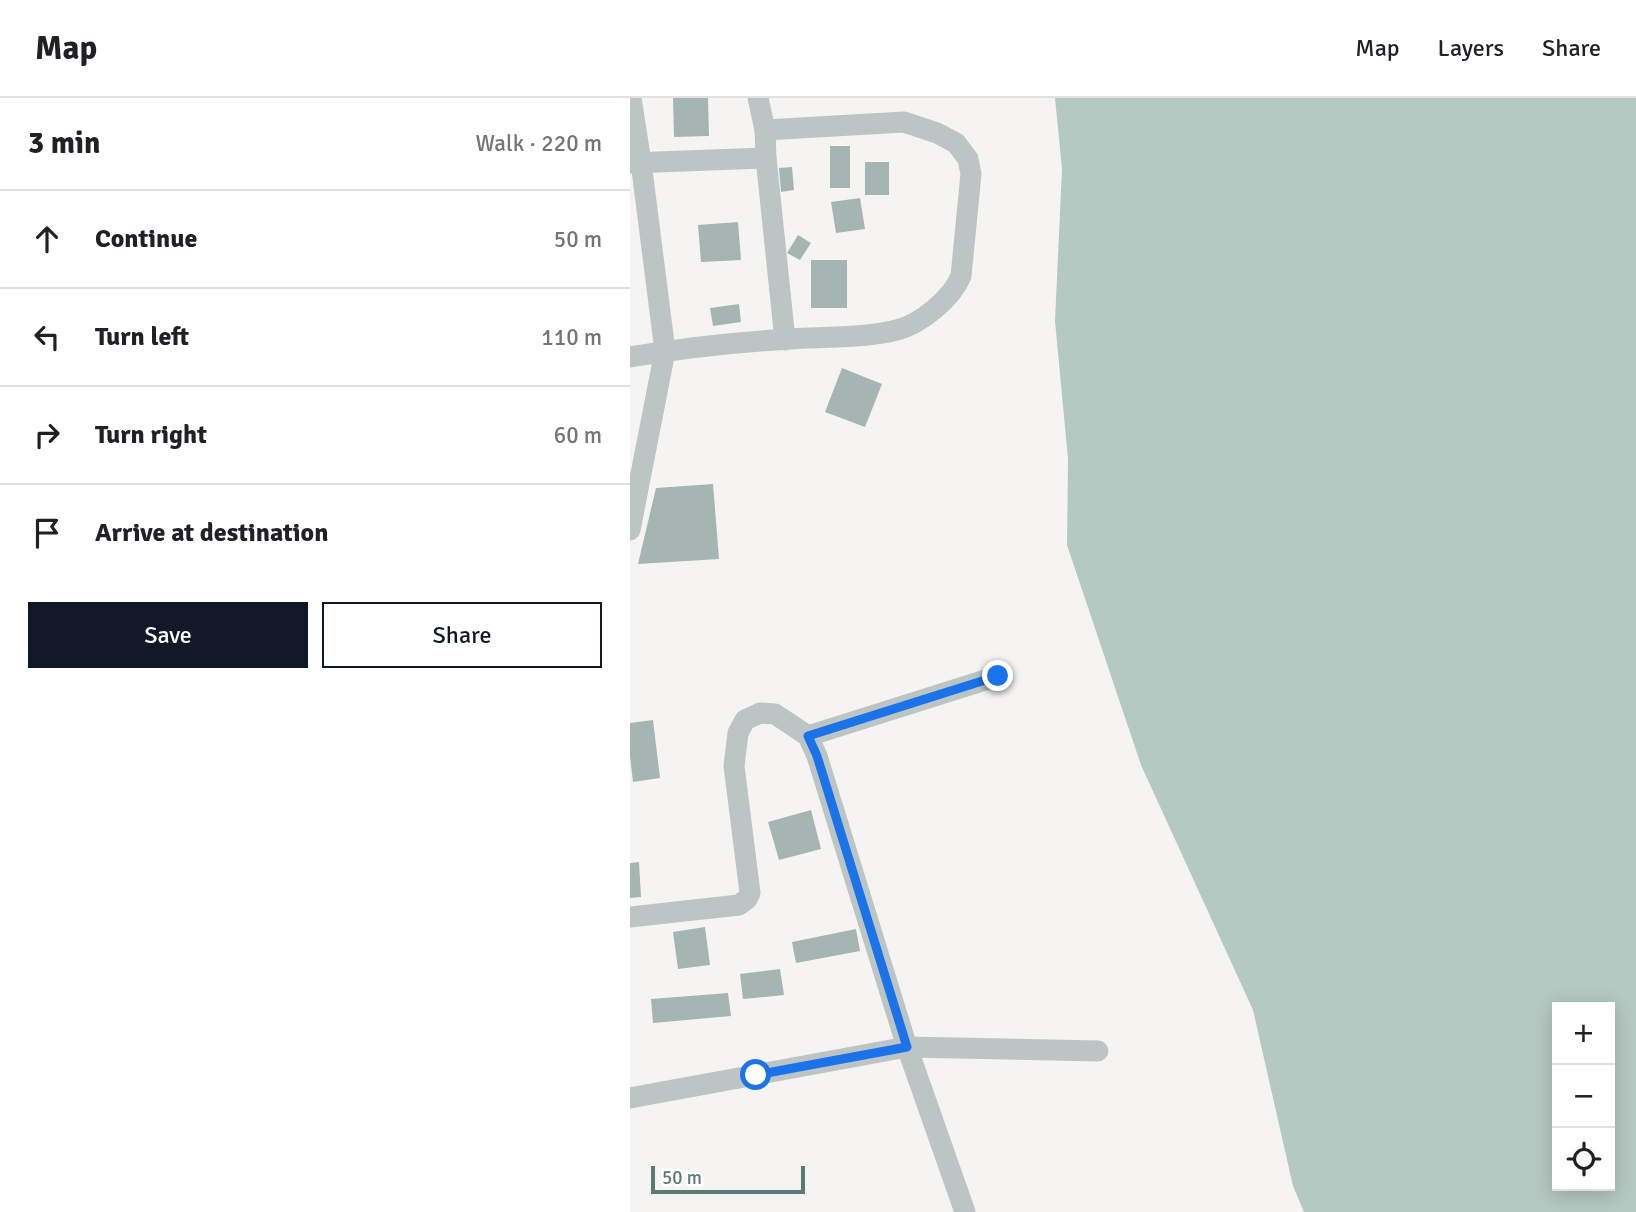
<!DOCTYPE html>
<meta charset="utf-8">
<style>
:root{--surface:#fff;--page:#f6f6f6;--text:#202124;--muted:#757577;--line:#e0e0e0;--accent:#111827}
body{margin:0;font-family:Signika,sans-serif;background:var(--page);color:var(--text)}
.controls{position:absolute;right:21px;bottom:21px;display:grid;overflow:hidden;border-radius:0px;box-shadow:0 4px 18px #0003}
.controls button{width:63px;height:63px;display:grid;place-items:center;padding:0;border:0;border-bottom:2px solid var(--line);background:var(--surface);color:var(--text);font:35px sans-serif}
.scale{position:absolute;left:21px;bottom:18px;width:154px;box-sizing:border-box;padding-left:7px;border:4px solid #5b7a74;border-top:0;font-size:19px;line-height:24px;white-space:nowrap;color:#5b7a74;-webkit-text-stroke:5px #fff;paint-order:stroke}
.stop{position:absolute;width:21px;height:21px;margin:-16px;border:5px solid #1a73e8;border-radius:50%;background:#fff}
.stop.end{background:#1a73e8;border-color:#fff;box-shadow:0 2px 7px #0008}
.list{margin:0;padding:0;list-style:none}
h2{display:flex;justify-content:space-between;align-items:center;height:91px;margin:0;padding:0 28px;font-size:30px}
h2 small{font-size:23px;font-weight:400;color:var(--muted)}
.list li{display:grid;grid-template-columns:46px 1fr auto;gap:21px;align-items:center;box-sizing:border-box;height:98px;padding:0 28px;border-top:2px solid var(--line)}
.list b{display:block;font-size:26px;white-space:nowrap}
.list em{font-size:23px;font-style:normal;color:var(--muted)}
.actions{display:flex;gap:14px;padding:21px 28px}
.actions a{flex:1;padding:16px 0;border:2px solid var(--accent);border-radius:0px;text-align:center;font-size:24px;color:var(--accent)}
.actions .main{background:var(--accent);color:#fff}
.icon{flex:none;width:38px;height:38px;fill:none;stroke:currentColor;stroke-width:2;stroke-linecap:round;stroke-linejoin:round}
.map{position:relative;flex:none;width:1006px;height:1114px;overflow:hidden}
header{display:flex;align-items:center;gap:42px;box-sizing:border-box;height:98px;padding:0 35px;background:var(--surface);border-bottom:2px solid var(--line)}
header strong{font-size:33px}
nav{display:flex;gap:38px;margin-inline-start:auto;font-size:24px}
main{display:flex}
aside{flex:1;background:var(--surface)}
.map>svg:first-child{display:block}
</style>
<header>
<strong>Map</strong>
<nav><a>Map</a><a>Layers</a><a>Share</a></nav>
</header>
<main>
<aside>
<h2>3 min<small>Walk · 220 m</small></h2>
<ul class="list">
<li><svg class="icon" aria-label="ahead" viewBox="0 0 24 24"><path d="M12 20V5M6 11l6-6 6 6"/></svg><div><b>Continue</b></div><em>50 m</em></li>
<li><svg class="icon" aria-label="left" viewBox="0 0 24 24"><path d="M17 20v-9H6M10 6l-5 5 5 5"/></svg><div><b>Turn left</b></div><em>110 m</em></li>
<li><svg class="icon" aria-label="right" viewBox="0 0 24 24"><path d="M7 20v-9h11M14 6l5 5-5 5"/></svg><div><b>Turn right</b></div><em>60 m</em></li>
<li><svg class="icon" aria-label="arrive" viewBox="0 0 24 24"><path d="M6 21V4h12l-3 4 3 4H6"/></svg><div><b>Arrive at destination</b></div></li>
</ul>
<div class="actions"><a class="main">Save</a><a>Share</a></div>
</aside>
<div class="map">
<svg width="1006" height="1114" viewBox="0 0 1006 1114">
<rect width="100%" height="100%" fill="#f6f4f3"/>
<path fill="#b4c9c1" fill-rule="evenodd" d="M 425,0 L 1006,0 L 1006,1114 L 674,1114 L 663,1088 L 623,912 L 511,667 L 437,447 L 438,361 L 425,223 L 432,71 ZM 927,909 L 980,909 L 980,1088 L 927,1088 Z"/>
<g fill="#a5b6b2">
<polygon points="43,0 78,0 79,38 44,39"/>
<rect x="200" y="48" width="20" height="42"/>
<rect x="235" y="64" width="24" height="33"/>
<polygon points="162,69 164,92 151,94 149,70"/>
<polygon points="230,100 235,131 206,135 201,104"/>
<polygon points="108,124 111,162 71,164 68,127"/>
<polygon points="168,137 181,145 170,162 157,155"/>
<rect x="181" y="162" width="36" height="48"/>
<polygon points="109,206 111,224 83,228 80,210"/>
<polygon points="212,270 252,286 235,329 195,314"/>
<polygon points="83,386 89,461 8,466 26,390"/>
<polygon points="23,622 30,680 3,684 0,658 0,625"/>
<polygon points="181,712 191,751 149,762 138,724"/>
<polygon points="9,764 11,799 0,800 0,765"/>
<polygon points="75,829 80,867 48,871 43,834"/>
<polygon points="226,831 230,853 166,865 162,844"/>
<polygon points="150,871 154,897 113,901 110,876"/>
<polygon points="98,895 101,918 23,925 21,901"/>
</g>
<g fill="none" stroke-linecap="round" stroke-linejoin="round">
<g stroke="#bcc5c3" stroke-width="21">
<polyline points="128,0 135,32 136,60 155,242"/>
<polyline points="0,65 136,60"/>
<path d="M 0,259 C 53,250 107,244 160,241 C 193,239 236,240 267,232 C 291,226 322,200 331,178 L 341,76 L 338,61 L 326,45 L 307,35 L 274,24 L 135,32"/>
<polyline points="0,432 35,253 11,64 1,0"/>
<polyline points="178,638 368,578"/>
<polyline points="0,819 109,807 117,801 120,795 104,668 108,635 115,622 130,615 145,616 178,638 187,658 277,949 335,1114"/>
<polyline points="0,1000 277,949 468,953"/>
</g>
</g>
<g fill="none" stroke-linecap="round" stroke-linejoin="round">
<polyline stroke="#1a73e8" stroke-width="9" points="126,977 277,949 187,658 178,638 368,578"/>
</g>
</svg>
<div class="controls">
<button>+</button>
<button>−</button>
<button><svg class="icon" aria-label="locate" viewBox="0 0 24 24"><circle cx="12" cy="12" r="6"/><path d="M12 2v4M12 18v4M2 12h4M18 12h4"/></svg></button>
</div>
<div class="scale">50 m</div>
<div class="stop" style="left:126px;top:977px"></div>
<div class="stop end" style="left:368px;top:578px"></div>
</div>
</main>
